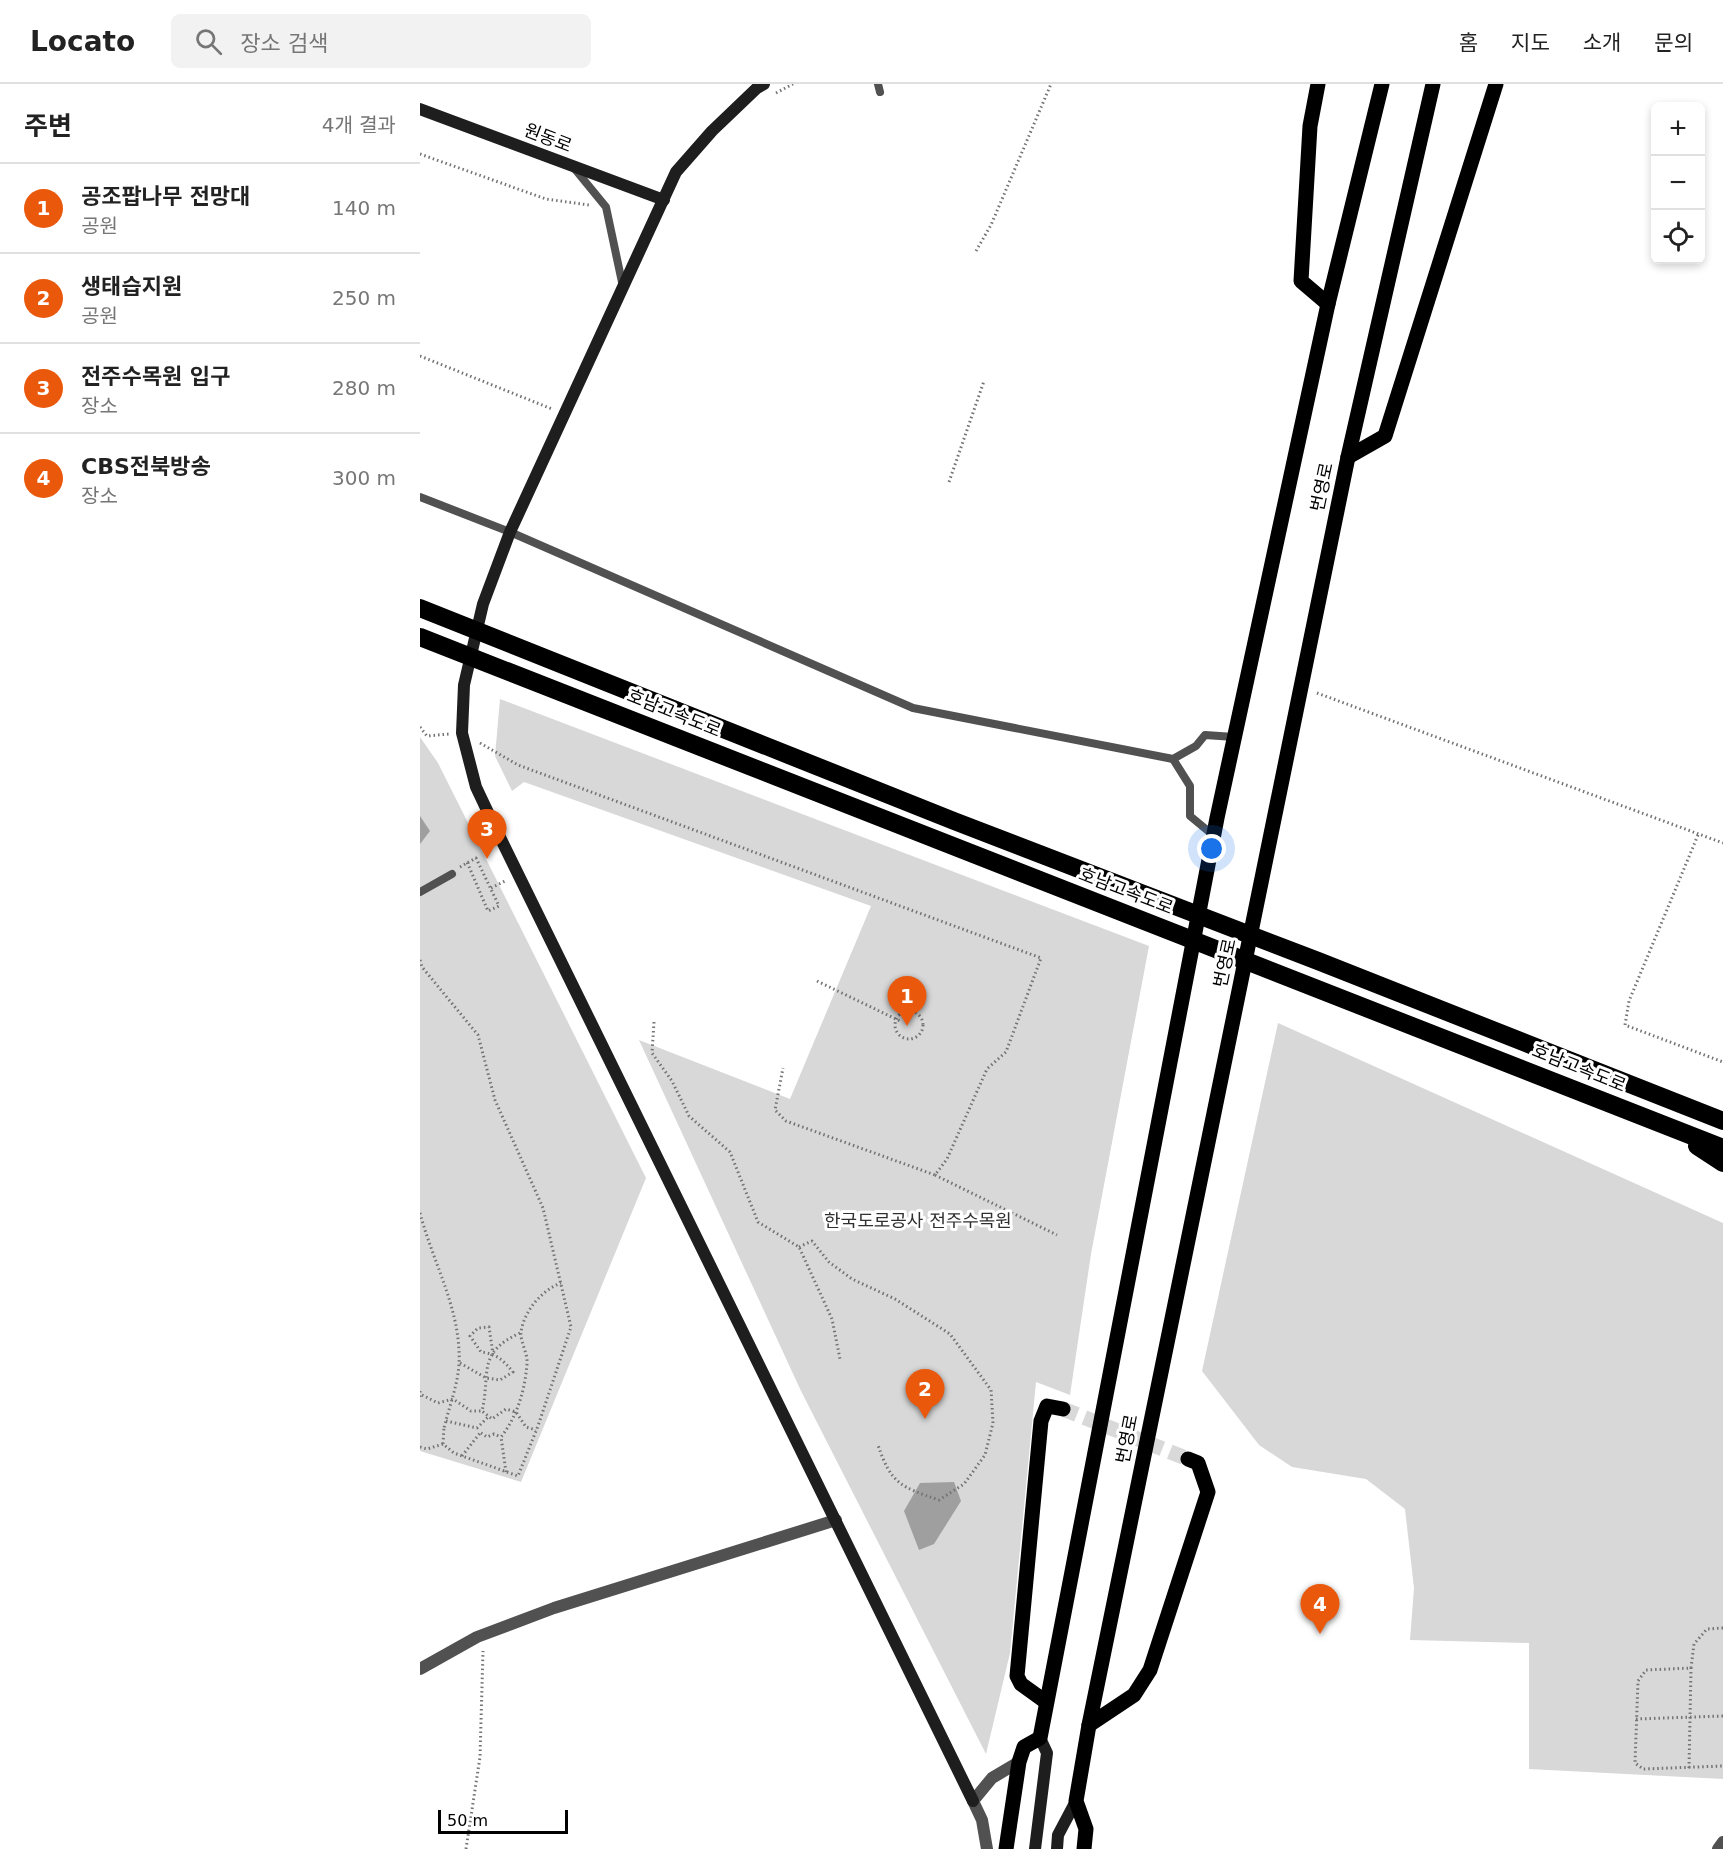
<!DOCTYPE html>
<html lang="ko">
<meta charset="utf-8">
<style>
:root{--surface:#fff;--page:#f2f2f2;--text:#222;--muted:#767676;--line:#e0e0e0;--accent:#ea580c}
body{margin:0;font-family:"DejaVu Sans","Noto Sans KR",sans-serif;background:var(--page);color:var(--text)}
.controls{position:absolute;right:18px;top:18px;display:grid;overflow:hidden;border-radius:9px;box-shadow:0 3px 9px #0003}
.controls button{width:54px;height:54px;display:grid;place-items:center;padding:0;border:0;border-bottom:2px solid var(--line);background:var(--surface);color:var(--text);font:30px sans-serif}
.scale{position:absolute;left:18px;bottom:15px;width:130px;box-sizing:border-box;padding-left:6px;border:3px solid #000;border-top:0;font-size:16px;line-height:21px;white-space:nowrap;color:#000;-webkit-text-stroke:4px #fff;paint-order:stroke}
.you{position:absolute;left:792px;top:765px;width:21px;height:21px;margin:-15px;border:4px solid #fff;border-radius:50%;background:#1a73e8;box-shadow:0 0 0 9px #1a73e833}
.badge{display:grid;place-items:center;width:39px;height:39px;border-radius:50%;background:var(--accent);color:#fff;font-size:20px;font-weight:700}
.pin{position:absolute;translate:-50% -50px;filter:drop-shadow(0 2px 3px #0008)}
.pin::after{content:'';position:absolute;top:32px;width:21px;height:18px;background:inherit;clip-path:polygon(0 0,100% 0,50% 100%)}
.list{margin:0;padding:0;list-style:none}
h2{display:flex;justify-content:space-between;align-items:center;height:78px;margin:0;padding:0 24px;font-size:26px}
h2 small{font-size:20px;font-weight:400;color:var(--muted)}
.list li{display:grid;grid-template-columns:39px 1fr auto;gap:18px;align-items:center;box-sizing:border-box;height:90px;padding:0 24px;border-top:2px solid var(--line)}
.list b{display:block;font-size:22px;white-space:nowrap}
.list p{margin:0;font-size:20px;white-space:nowrap;color:var(--muted)}
.list em{font-size:20px;font-style:normal;color:var(--muted)}
.icon{flex:none;width:33px;height:33px;fill:none;stroke:currentColor;stroke-width:2;stroke-linecap:round;stroke-linejoin:round}
.map{position:relative;flex:none;width:1303px;height:1765px;overflow:hidden}
header{display:flex;align-items:center;gap:36px;box-sizing:border-box;height:84px;padding:0 30px;background:var(--surface);border-bottom:2px solid var(--line)}
header strong{font-size:28px}
nav{display:flex;gap:33px;margin-inline-start:auto;font-size:21px}
.search{width:420px;height:54px;background:var(--page);display:flex;align-items:center;gap:15px;box-sizing:border-box;padding:0 21px;border-radius:9px;color:var(--muted);font-size:22px}
main{display:flex}
aside{flex:1;background:var(--surface)}
.map>svg:first-child{display:block}
</style>
<header>
<strong>Locato</strong>
<div class="search"><svg class="icon" aria-label="search" viewBox="0 0 24 24"><circle cx="10" cy="10" r="6"/><path d="M15 15l6 6"/></svg>장소 검색</div>
<nav><a>홈</a><a>지도</a><a>소개</a><a>문의</a></nav>
</header>
<main>
<aside>
<h2>주변<small>4개 결과</small></h2>
<ul class="list">
<li><span class="badge">1</span><div><b>공조팝나무 전망대</b><p>공원</p></div><em>140 m</em></li>
<li><span class="badge">2</span><div><b>생태습지원</b><p>공원</p></div><em>250 m</em></li>
<li><span class="badge">3</span><div><b>전주수목원 입구</b><p>장소</p></div><em>280 m</em></li>
<li><span class="badge">4</span><div><b>CBS전북방송</b><p>장소</p></div><em>300 m</em></li>
</ul>
</aside>
<div class="map">
<svg width="1303" height="1765" viewBox="0 0 1303 1765">
<rect width="100%" height="100%" fill="#fff"/>
<g fill="#d8d8d8">
<polygon points="80,615 729,862 671,1170 650,1311 616,1298 590,1569 566,1670 381,1307 219,956 370,1015 451,822 104,698 92,707 75,672"/>
<polygon points="0,653 18,679 226,1094 101,1398 0,1367"/>
<polygon points="858,939 1303,1139 1303,1695 1109,1685 1109,1559 990,1556 994,1504 985,1425 946,1395 872,1383 839,1361 782,1287"/>
</g>
<g fill="#9f9f9f">
<polygon points="0,732 10,747 0,760"/>
<polygon points="534,1398 541,1417 514,1460 499,1466 484,1427 500,1399"/>
</g>
<g fill="none" stroke-linecap="round" stroke-linejoin="round">
<polyline stroke="#d9d9d9" stroke-width="15" stroke-dasharray="15 8" stroke-linecap="butt" points="643,1325 768,1375"/>
<g stroke="#737373" stroke-width="3" stroke-dasharray="1.5 3" stroke-linecap="butt">
<polyline points="356,9 373,0"/>
<polyline points="0,70 126,115 169,121"/>
<polyline points="556,167 571,141 631,0"/>
<polyline points="0,272 132,325"/>
<polyline points="529,398 564,297"/>
<polyline points="897,609 1303,759"/>
<polyline points="0,643 7,652 29,650"/>
<polyline points="60,659 98,681 621,874 586,968 567,985 527,1075 515,1091 366,1037 355,1026 363,984"/>
<polyline points="1278,751 1209,917 1205,941 1303,978"/>
<polyline points="40,783 56,774 79,822 68,827 47,778"/>
<polyline points="71,804 87,796"/>
<polyline points="0,876 2,883 58,951 75,1016 123,1124 151,1243 118,1342 98,1392 34,1369 23,1360 24,1343"/>
<polyline points="397,897 482,938"/>
<circle cx="489" cy="941" r="14"/>
<polyline points="234,938 232,969 252,997 269,1032 310,1068 338,1138 379,1163 412,1235 420,1275"/>
<polyline points="515,1091 637,1151"/>
<path d="M 0,1129 C 12,1175 37,1219 39,1267 C 41,1294 30,1319 24,1344"/>
<path d="M 379,1163 L 392,1157 L 409,1178 L 432,1195 L 475,1215 L 530,1250 L 571,1306 L 573,1339 L 565,1371 L 544,1400 L 519,1416 C 481,1403 471,1400 458,1361"/>
<path d="M 100,1249 C 56,1269 71,1289 62,1327 L 72,1335 L 86,1325 L 96,1328 L 106,1343 L 116,1346"/>
<path d="M 40,1279 L 66,1294 L 80,1296 L 93,1288 C 83,1276 77,1270 61,1268 L 50,1252 L 58,1244 L 69,1243 L 73,1270"/>
<polyline points="0,1307 0,1316"/>
<polyline points="2,1311 18,1319 33,1315 51,1327 62,1327"/>
<polyline points="26,1337 57,1344 68,1333"/>
<polyline points="61,1349 67,1353 74,1350 81,1353"/>
<polyline points="0,1363 7,1365 23,1360"/>
<polyline points="42,1372 60,1349"/>
<path d="M 86,1388 L 81,1353 C 97,1333 105,1306 107,1280 C 108,1269 100,1258 101,1248 C 104,1227 122,1206 141,1199"/>
<polyline points="1303,1544 1287,1545 1274,1560 1271,1584 1226,1586 1218,1597 1215,1679 1223,1685 1303,1682"/>
<polyline points="1216,1635 1303,1632"/>
<polyline points="1269,1684 1271,1584"/>
<polyline points="46,1765 60,1673 63,1567"/>
</g>
<g stroke="#515151" stroke-width="8">
<polyline points="458,0 460,8"/>
<polyline points="154,84 186,123 203,203"/>
<polyline points="0,413 90,448 493,624 753,675 776,662 785,651 814,653"/>
<polyline points="753,675 770,702 770,732 793,751"/>
<polyline points="0,808 32,790"/>
</g>
<g stroke="#515151" stroke-width="12">
<polyline points="0,1585 57,1553 134,1524 416,1436"/>
<polyline points="567,1765 562,1736 553,1717 572,1694 599,1678"/>
<polyline points="1298,1765 1303,1758"/>
</g>
<g stroke="#1e1e1e" stroke-width="12">
<polyline points="344,0 337,4 292,47 256,88 90,448 63,520 44,601 42,649 56,703 73,739 553,1717"/>
<polyline points="0,25 244,116"/>
<polyline points="615,1765 627,1669 620,1654"/>
<polyline points="637,1765 638,1751 656,1717"/>
</g>
<g stroke="#000" stroke-width="15">
<polyline points="898,0 890,42 881,197 908,220"/>
<polyline points="928,373 965,352 1076,0"/>
<polyline points="626,1618 601,1600 597,1592 621,1337 627,1322 643,1325"/>
<polyline points="669,1641 714,1611 730,1586 788,1408 778,1379 768,1375"/>
<polyline points="586,1765 599,1678 604,1663 620,1654 797,734 908,220 962,0"/>
<polyline points="664,1765 666,1745 656,1717 669,1641 928,373 1013,0"/>
</g>
<g stroke="#000" stroke-width="18">
<polyline points="0,524 534,737 898,877 1303,1037"/>
<polyline points="0,553 1303,1064"/>
<polyline points="1277,1062 1303,1079"/>
</g>
</g>
<g text-anchor="middle" stroke-width="6" stroke-linejoin="round" paint-order="stroke">
<g font-size="18" fill="#000" stroke="#fff">
<text transform="translate(128 54) rotate(21)" y="6">원동로</text>
<text transform="translate(902 403) rotate(-78)" y="6">번영로</text>
<text transform="translate(254 629) rotate(22)" y="6">호남고속도로</text>
<text transform="translate(706 807) rotate(21)" y="6">호남고속도로</text>
<text transform="translate(805 879) rotate(-78)" y="6">번영로</text>
<text transform="translate(1159 984) rotate(22)" y="6">호남고속도로</text>
<text transform="translate(707 1355) rotate(-79)" y="6">번영로</text>
</g>
<g font-size="18" fill="#2f2f2f" stroke="#fff">
<text x="498" y="1143">한국도로공사 전주수목원</text>
</g>
</g>
</svg>
<div class="controls">
<button>+</button>
<button>−</button>
<button><svg class="icon" aria-label="locate" viewBox="0 0 24 24"><circle cx="12" cy="12" r="6"/><path d="M12 2v4M12 18v4M2 12h4M18 12h4"/></svg></button>
</div>
<div class="scale">50 m</div>
<div class="you"></div>
<div class="pin badge" style="left:487px;top:942px">1</div>
<div class="pin badge" style="left:505px;top:1335px">2</div>
<div class="pin badge" style="left:67px;top:775px">3</div>
<div class="pin badge" style="left:900px;top:1550px">4</div>
</div>
</main>
